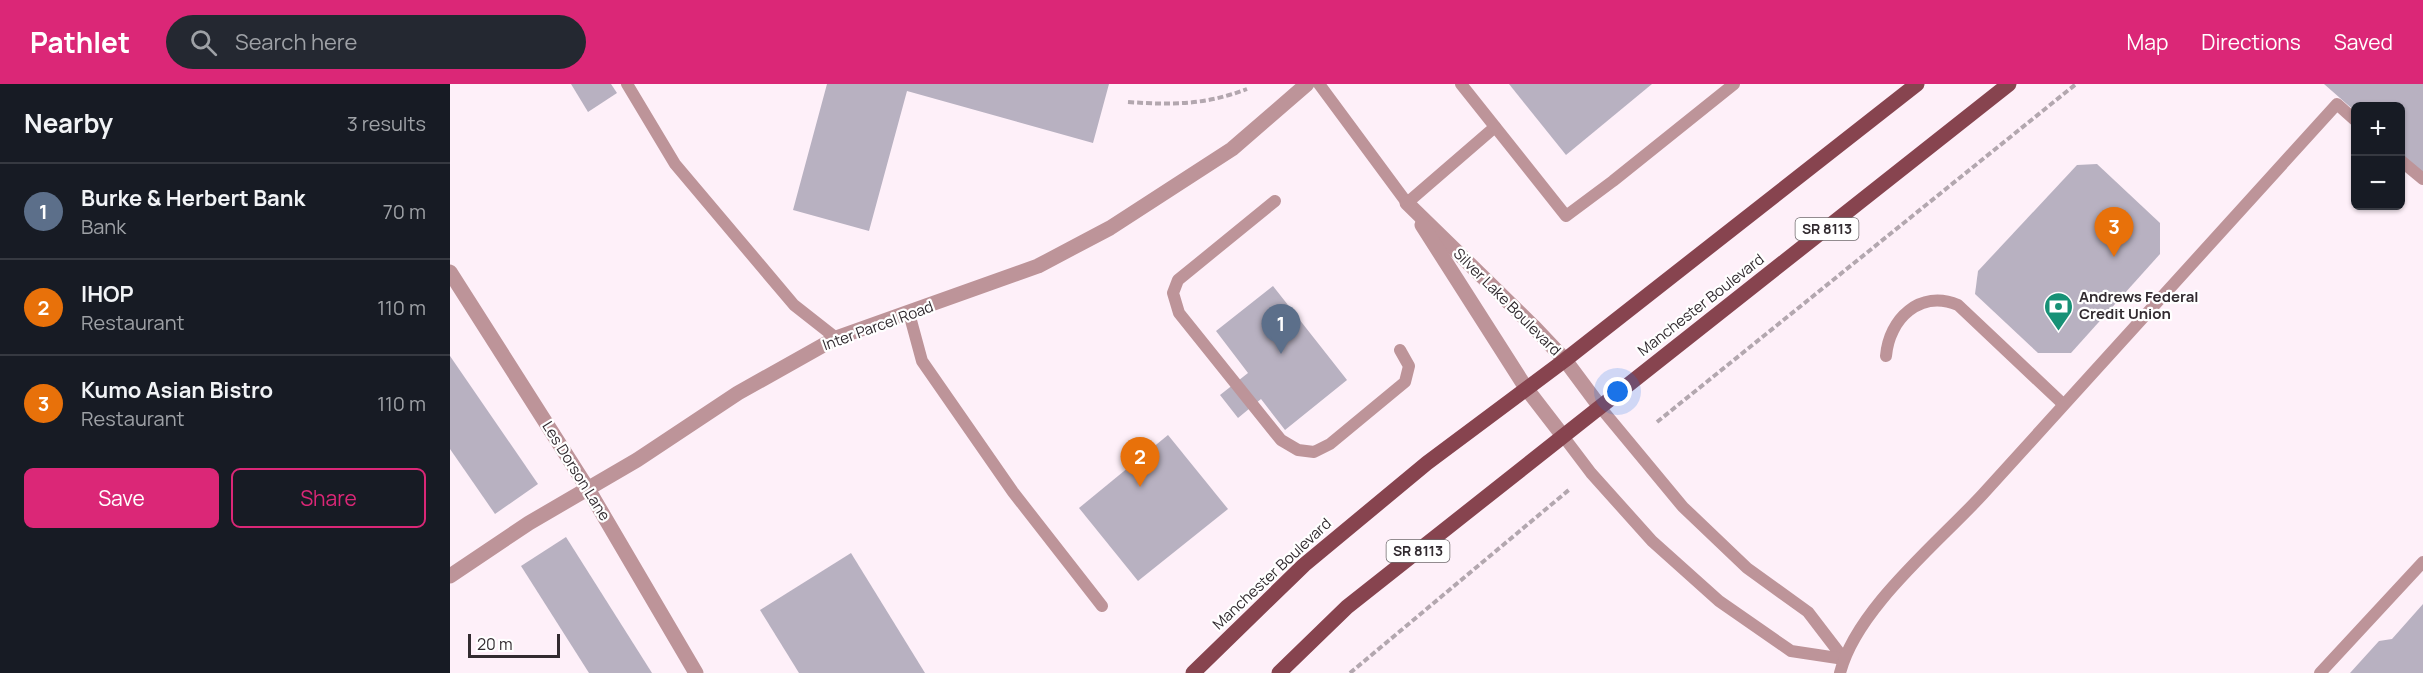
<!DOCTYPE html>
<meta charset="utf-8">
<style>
:root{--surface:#171b24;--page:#242831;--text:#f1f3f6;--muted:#9ea1a6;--line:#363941;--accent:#db2777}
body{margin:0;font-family:Manrope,sans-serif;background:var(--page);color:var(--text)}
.controls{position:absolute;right:18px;top:18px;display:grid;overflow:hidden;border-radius:9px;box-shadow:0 2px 4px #0004}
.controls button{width:54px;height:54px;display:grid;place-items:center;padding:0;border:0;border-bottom:2px solid var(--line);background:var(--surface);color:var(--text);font:30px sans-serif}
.scale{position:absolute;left:18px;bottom:15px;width:92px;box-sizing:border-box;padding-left:6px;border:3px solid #322b30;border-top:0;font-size:16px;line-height:21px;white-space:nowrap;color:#322b30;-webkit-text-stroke:4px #fff;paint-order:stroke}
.you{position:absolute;left:1168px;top:308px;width:21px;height:21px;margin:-15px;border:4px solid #fff;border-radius:50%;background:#1a73e8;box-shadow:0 0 0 9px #1a73e833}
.badge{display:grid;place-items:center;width:39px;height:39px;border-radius:50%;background:var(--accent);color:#fff;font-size:20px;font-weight:700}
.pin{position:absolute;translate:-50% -50px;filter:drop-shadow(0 2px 3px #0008)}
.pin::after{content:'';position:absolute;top:32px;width:21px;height:18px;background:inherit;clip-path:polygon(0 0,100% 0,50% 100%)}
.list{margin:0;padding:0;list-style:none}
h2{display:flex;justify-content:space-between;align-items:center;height:78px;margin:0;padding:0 24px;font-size:26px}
h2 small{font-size:20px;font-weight:400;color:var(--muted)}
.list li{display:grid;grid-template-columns:39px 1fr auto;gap:18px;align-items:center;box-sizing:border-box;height:96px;padding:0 24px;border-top:2px solid var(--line)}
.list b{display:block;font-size:22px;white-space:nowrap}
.list p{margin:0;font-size:20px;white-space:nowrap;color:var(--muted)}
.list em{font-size:20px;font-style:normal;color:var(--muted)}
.actions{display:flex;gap:12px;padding:18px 24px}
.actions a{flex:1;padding:14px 0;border:2px solid var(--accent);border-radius:9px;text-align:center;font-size:21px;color:var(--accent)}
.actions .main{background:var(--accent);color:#fff}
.icon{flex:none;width:33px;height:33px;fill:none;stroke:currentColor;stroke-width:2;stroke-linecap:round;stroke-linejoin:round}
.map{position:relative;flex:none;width:1973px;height:589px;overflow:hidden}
header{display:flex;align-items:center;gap:36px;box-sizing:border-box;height:84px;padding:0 30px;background:var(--accent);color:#fff}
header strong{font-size:28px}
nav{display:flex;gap:33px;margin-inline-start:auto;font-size:21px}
.search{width:420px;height:54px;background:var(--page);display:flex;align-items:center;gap:15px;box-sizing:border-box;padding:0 21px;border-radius:33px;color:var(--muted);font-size:22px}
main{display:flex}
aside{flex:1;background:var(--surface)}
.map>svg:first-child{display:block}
</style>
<header>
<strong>Pathlet</strong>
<div class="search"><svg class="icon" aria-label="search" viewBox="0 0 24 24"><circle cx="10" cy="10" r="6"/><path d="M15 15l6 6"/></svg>Search here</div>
<nav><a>Map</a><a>Directions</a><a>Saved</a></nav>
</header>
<main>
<aside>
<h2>Nearby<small>3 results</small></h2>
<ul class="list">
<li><span class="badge" style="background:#5c6f8a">1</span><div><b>Burke &amp; Herbert Bank</b><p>Bank</p></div><em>70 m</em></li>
<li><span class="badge" style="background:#e8710a">2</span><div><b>IHOP</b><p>Restaurant</p></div><em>110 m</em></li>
<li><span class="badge" style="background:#e8710a">3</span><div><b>Kumo Asian Bistro</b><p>Restaurant</p></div><em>110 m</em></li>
</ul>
<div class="actions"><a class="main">Save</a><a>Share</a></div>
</aside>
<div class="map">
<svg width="1973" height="589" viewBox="0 0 1973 589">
<rect width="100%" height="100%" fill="#fef0f9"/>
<g fill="#b8b1c1">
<polygon points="121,0 161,0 167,9 138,28"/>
<polygon points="377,0 659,0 643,59 457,7 419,147 343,126"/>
<polygon points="1059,0 1202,0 1116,71"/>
<polygon points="1874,0 1973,0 1973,89 1950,69 1950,22 1906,22 1906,28"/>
<polygon points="1647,80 1710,139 1710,170 1621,269 1588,269 1525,210 1528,187 1627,81"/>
<polygon points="823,202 897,296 835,346 811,315 788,334 770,311 798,289 766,247"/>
<polygon points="0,272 88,400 45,430 0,365"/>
<polygon points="718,351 778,425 688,497 629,424"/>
<polygon points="116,453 202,589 139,589 71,482"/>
<polygon points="401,469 475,589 349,589 310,526"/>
<polygon points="1973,520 1973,589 1900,589 1929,557 1942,555"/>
</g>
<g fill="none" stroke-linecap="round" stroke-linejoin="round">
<g stroke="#b3a7af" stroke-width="4" stroke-dasharray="6 3" stroke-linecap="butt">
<path d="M 678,18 C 723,21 755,21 797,5"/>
<polyline points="1207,338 1626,0"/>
<polyline points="900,589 1120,405"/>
</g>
<g stroke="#bd9499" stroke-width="12">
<polyline points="177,0 225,80 344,221 386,254"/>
<polyline points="869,0 957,119 1045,43"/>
<polyline points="1011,0 1116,132 1163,97 1284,0"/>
<polyline points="1950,76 1973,95"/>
<polyline points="825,117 728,196 723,209 729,229 831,356 848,366 864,368 880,360 955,298 959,282 950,266"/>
<polyline points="459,229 472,277 563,408 652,522"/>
<path d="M 1436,272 C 1439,235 1470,205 1508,221 L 1613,320"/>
<polyline points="1150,323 1233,423 1297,484 1358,528 1394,575"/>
<polyline points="1113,352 1141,389 1202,457 1269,517 1341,567 1394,575"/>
<path d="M 1390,589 C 1406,525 1488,459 1533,410 C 1651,281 1768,150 1887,20 L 1906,37"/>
<polyline points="1870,589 1973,478"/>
</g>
<g stroke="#bd9499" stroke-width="15">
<polyline points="957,119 1083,242 1115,276 1150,323"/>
<polyline points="972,141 1076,304 1113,352"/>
<polyline points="0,188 138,405 246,589"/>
<polyline points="0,492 79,439 187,376 288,309 386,254 588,182 660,144 782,65 857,0"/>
</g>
<g stroke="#87444f" stroke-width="15">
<polyline points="743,589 854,481 977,379 1115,276 1467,0"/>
<polyline points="829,589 897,523 1559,0"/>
</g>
</g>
<defs>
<symbol id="bank-pin" viewBox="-11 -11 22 30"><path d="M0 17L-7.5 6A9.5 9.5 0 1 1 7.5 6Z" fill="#179176" stroke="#fff"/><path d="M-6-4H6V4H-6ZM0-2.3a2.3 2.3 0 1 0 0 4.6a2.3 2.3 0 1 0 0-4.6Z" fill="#fff"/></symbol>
</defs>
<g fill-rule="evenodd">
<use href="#bank-pin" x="1592" y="206" width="33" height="45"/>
</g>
<g text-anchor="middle" stroke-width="4.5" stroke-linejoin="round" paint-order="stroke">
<g fill="#fff" stroke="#706b6e" stroke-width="1.5">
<rect x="1345.5" y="134" width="63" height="22" rx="4.5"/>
<rect x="936.5" y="456" width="63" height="22" rx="4.5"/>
</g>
<g font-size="14" font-weight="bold" fill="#322b30">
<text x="1377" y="150">SR 8113</text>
<text x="968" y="472">SR 8113</text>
</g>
<g font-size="15" font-weight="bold" fill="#322b30" stroke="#fff" text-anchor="start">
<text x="1629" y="218">Andrews Federal<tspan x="1629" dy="17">Credit Union</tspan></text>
</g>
<g font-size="15" fill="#322b30" stroke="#fff">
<text transform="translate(1057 218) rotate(45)" y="5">Silver Lake Boulevard</text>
<text transform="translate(1251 221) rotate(-38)" y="5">Manchester Boulevard</text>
<text transform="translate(428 242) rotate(-20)" y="5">Inter Parcel Road</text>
<text transform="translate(126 387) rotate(58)" y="5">Les Dorson Lane</text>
<text transform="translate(822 490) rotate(-43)" y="5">Manchester Boulevard</text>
</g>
</g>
</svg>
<div class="controls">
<button>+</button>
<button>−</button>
</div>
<div class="scale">20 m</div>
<div class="you"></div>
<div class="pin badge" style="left:831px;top:270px;background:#5c6f8a">1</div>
<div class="pin badge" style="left:690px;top:403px;background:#e8710a">2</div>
<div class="pin badge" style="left:1664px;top:173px;background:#e8710a">3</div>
</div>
</main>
